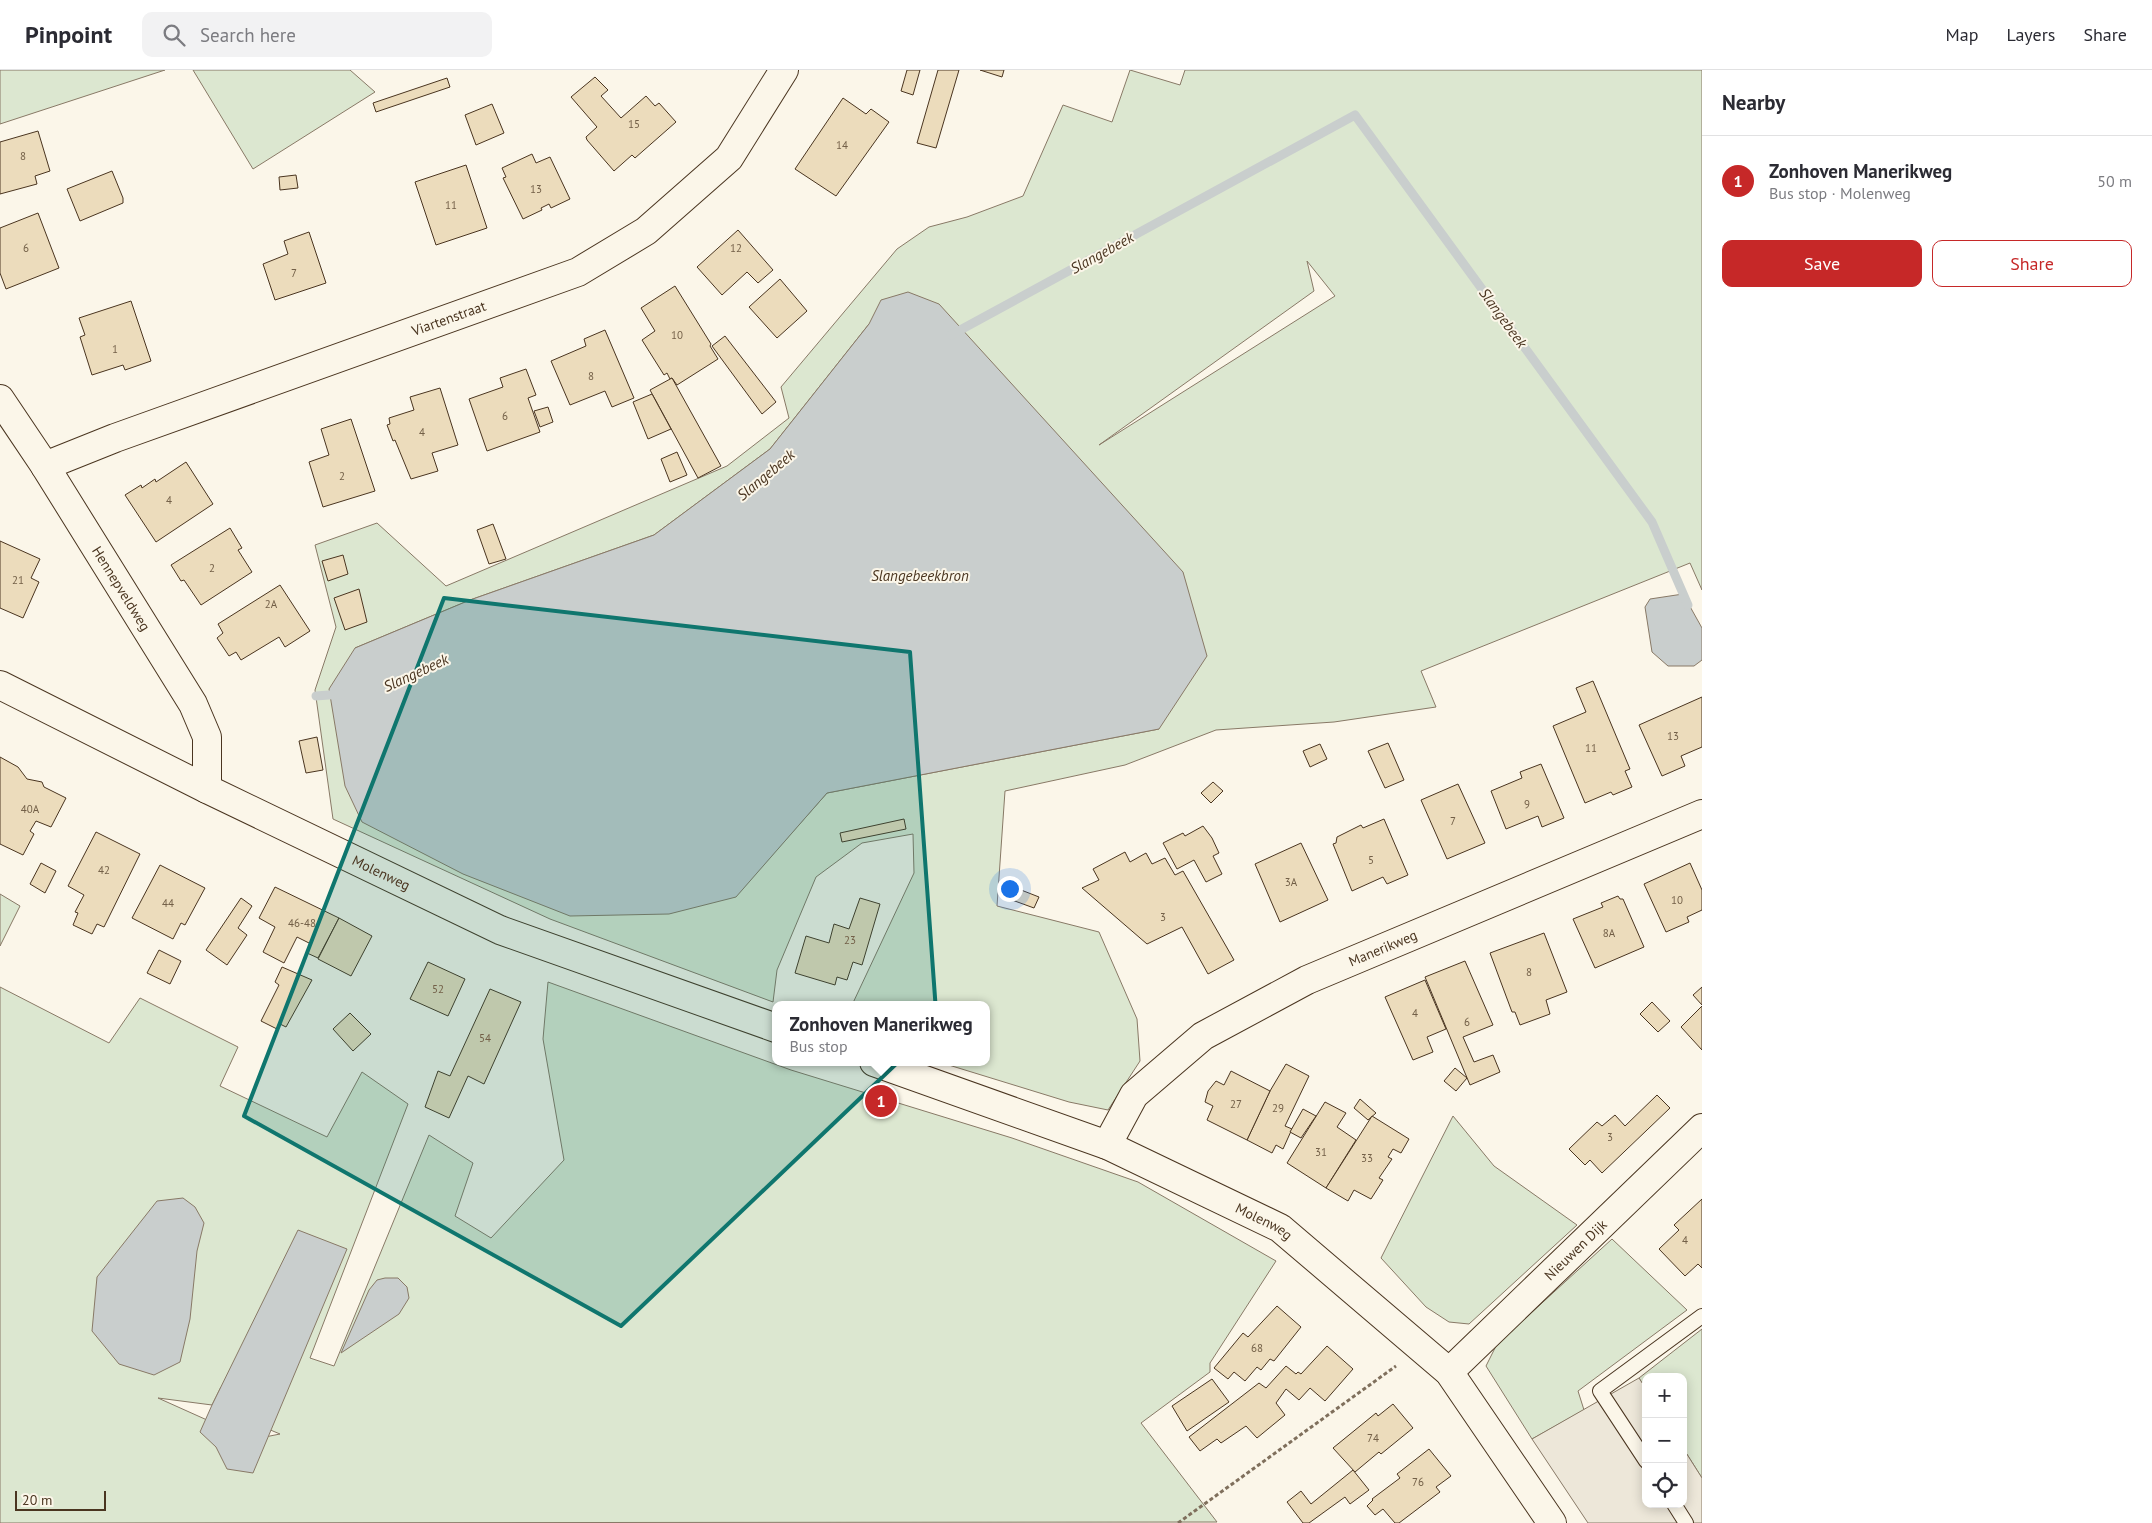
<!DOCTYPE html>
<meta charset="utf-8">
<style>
:root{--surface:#fff;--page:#f2f2f3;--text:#2b2b33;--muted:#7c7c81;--line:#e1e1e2;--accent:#c62828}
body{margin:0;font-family:"PT Sans",sans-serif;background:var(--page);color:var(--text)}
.controls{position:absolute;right:15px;bottom:15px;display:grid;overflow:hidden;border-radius:10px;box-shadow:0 2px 12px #0003}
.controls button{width:45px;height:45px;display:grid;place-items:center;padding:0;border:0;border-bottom:1px solid var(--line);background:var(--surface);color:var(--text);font:25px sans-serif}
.scale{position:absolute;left:15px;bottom:12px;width:91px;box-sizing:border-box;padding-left:5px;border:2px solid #4a3520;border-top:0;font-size:14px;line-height:18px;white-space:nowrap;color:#4a3520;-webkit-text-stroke:4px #fbf6e9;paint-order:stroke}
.you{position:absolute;left:1009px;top:818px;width:18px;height:18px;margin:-12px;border:4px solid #fff;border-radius:50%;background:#1a73e8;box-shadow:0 0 0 8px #1a73e833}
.badge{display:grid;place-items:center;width:32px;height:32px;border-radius:50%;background:var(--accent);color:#fff;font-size:16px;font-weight:700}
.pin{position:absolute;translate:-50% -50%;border:2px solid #fff;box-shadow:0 1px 5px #0006}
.popup{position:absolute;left:772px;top:931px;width:218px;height:65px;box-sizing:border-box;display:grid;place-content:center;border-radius:10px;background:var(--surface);filter:drop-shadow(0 1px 4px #0005);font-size:16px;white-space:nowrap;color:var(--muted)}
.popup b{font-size:19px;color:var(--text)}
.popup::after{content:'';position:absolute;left:50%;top:100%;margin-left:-10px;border:10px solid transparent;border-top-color:var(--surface)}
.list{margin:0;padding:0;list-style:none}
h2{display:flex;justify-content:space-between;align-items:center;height:65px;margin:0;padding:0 20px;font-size:21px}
h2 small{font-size:16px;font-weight:400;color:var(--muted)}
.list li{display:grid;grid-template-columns:32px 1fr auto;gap:15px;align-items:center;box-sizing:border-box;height:90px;padding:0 20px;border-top:1px solid var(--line)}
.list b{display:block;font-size:19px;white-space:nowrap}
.list p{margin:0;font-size:16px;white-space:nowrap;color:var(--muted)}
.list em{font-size:16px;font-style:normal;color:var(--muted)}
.actions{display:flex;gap:10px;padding:15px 20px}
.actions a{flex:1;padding:11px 0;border:1px solid var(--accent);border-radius:10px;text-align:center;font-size:18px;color:var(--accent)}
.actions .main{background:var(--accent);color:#fff}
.icon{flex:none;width:28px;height:28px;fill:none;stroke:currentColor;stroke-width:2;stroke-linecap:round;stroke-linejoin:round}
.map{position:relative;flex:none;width:1702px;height:1453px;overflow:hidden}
header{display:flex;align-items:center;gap:30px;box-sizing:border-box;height:70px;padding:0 25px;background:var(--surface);border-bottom:1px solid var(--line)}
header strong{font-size:24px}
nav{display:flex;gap:28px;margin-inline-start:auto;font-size:18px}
.search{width:350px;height:45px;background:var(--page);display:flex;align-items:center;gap:12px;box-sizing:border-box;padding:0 18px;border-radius:10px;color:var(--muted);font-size:19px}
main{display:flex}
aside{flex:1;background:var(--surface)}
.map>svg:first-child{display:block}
</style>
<header>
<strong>Pinpoint</strong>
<div class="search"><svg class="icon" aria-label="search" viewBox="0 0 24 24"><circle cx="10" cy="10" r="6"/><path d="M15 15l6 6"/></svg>Search here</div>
<nav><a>Map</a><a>Layers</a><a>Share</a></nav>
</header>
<main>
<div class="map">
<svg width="1702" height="1453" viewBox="0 0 1702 1453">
<rect width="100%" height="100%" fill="#fbf6e9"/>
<g fill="#dce7d0" stroke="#887966" fill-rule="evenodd">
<polygon points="0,0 165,0 0,54"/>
<polygon points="193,0 350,0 375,22 253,99"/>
<path d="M 1130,0 L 1180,15 L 1185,0 L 1702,0 L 1702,520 L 1690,493 L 1421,601 L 1436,637 L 1334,652 L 1216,660 L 1125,695 L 1005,721 L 997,836 L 1099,862 L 1137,949 L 1140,991 L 1108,1040 L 1069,1032 L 939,992 L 986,992 L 986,935 L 852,935 L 914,803 L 913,764 L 862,773 L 816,807 L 777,900 L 773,932 L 550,849 L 333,749 L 315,620 L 336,557 L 315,475 L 377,453 L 446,516 L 727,396 L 789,348 L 781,317 L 897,179 L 929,157 L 967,147 L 1023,126 L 1063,35 L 1112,52 ZM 1307,191 L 1335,226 L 1099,375 L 1314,221 ZM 869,254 L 1159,659 L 827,723 L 735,827 L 355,578 L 470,530 L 654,465 L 770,379 Z"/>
<polygon points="0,824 20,836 0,876"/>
<path d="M 548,912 L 791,1000 L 1012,1068 L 1138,1112 L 1276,1191 L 1210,1293 L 1210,1302 L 1141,1353 L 1217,1452 L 0,1453 L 0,917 L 109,973 L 140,928 L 238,977 L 220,1016 L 327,1067 L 362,1002 L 408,1034 L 310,1288 L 334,1296 L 429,1065 L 473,1093 L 455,1146 L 491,1168 L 564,1090 L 543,969 ZM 221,1317 L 268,1359 L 280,1364 L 255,1369 L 207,1350 L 158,1328 L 212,1335 Z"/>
<polygon points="1453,1046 1494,1096 1577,1155 1469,1254 1449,1252 1426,1237 1381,1188"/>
<polygon points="1612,1169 1687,1240 1578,1321 1584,1340 1532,1369 1486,1296 1497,1274"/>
<polygon points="1702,1259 1702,1408 1683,1378 1683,1307 1646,1307 1646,1319 1639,1308"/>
</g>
<polygon fill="#ede7d9" stroke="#887966" points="1639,1308 1646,1319 1646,1434 1683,1434 1683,1378 1702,1408 1702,1453 1588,1453 1532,1369"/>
<g fill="#c9cecd" stroke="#887966">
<polygon points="908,222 939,234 1183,502 1207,586 1159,659 827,723 736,827 669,844 570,846 463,804 362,752 345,716 329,619 355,578 470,530 654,465 770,379 869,254 881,230"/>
<polygon points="1683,524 1702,558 1702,590 1694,596 1668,596 1652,582 1645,537 1650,529"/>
<polygon points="183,1128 195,1137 204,1153 197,1181 190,1249 180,1292 154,1305 119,1294 92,1261 97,1207 157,1131"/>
<polygon points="298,1160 347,1179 253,1403 227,1399 216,1377 200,1362 212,1335"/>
<polygon points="385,1208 398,1208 407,1217 409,1228 399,1244 341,1283 369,1220 377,1210"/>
</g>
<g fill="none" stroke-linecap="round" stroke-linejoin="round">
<g stroke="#c9cecd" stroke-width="9">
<polyline points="951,265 1355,45 1652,452 1688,535"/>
<polyline points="316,626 341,624"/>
</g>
</g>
<g fill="#ecdcbc" stroke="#4a3520">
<polygon points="907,0 920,0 913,25 901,21"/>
<polygon points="938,0 959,0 936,78 917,73"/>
<polygon points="980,0 1004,0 1002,7"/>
<polygon points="595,7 608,20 601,26 621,48 646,26 655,36 659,33 676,52 635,88 632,85 614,101 587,70 586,67 597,57 571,27"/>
<polygon points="447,8 450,17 376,42 373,33"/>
<polygon points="843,28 866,44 871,39 889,52 836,126 795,99"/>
<polygon points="492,34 504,63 476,75 465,45"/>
<polygon points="38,61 50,101 35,106 37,114 0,124 0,72"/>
<polygon points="532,84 536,93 550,87 570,129 551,138 549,134 541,138 542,140 523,149 503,108 506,107 502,98"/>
<polygon points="466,95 487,158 436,175 415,112"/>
<polygon points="112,101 123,128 123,133 80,151 67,119"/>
<polygon points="296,105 298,118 280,120 279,107"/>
<polygon points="38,143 59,198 6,219 0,203 0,158"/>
<polygon points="738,160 773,200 758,213 747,202 722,225 697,197"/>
<polygon points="309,162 326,213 275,230 263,194 288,184 284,171"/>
<polygon points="780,209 807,241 777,268 749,237"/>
<polygon points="675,216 711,274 710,276 718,289 677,315 672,308 670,309 667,303 664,305 642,270 655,261 641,238"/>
<polygon points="131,231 151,291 125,300 123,295 92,305 80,267 85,265 79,248"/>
<polygon points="605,260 634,328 612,337 605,321 570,335 551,291 586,276 584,269"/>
<polygon points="725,266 776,332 762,344 712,276"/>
<polygon points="526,299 536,325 528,328 540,362 487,381 469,329 503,317 500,308"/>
<polygon points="672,308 721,396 698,408 650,320"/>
<polygon points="440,318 458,375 432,383 438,401 411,409 395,370 393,371 387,355 390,354 389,348 414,340 410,327"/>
<polygon points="652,324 671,359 648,369 633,332"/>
<polygon points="548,337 553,352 540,357 534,341"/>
<polygon points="351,349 375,421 323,437 309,392 329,385 321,359"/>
<polygon points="677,382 687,405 670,412 661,389"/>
<polygon points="186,392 213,434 156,472 125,425 141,415 142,418 155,409 156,412"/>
<polygon points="493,454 506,489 489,494 477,460"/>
<polygon points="230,458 242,478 238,480 252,502 201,535 184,510 181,511 171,495"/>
<polygon points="0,471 40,489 31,508 39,512 23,548 0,538"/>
<polygon points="343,485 348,504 328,511 322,491"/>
<polygon points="280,515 310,561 285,577 279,567 241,590 236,582 229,586 217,568 223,563 218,554"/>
<polygon points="359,519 367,552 345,560 334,528"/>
<polygon points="1593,611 1630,699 1625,701 1632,717 1613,725 1611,722 1585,733 1553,656 1586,642 1576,618"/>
<polygon points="1702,627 1702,677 1681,686 1685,696 1662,706 1639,655"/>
<polygon points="317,667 323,700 306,703 299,671"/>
<polygon points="1388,673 1404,710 1385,718 1368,681"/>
<polygon points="1320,674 1327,689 1310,697 1303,681"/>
<polygon points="0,687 18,697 27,709 42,712 44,717 66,728 51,757 36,751 30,761 34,764 23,785 0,774"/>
<polygon points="1541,694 1564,748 1542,757 1538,746 1506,759 1491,721 1522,708 1520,702"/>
<polygon points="1213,712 1223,721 1211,733 1201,723"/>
<polygon points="1458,714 1485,773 1447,789 1421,730"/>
<polygon points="904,749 906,759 842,772 840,763"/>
<polygon points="1384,749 1408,805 1387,814 1383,807 1352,821 1333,774 1336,773 1337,767 1361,755 1363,758"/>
<polygon points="1203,756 1212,768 1219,783 1213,786 1222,804 1206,812 1194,790 1177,799 1163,773 1183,763 1185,766"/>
<polygon points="96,762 140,784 104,857 97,854 92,864 73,855 78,843 75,842 84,825 68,816"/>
<polygon points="1301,773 1328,830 1280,852 1255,794"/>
<polygon points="1125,782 1130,792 1146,783 1152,794 1165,788 1175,805 1183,801 1234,890 1208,904 1182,857 1147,874 1082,818 1099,810 1093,799"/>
<polygon points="41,793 56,801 45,823 30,814"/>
<polygon points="1690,793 1702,820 1702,840 1687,847 1689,852 1666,862 1644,814"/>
<polygon points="160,795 205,818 185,855 181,853 173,869 132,848"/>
<polygon points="275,817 339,848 318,888 307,883 311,874 297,867 284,893 263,882 275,857 259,848"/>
<polygon points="1016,818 1039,827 1034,838 1012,830"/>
<polygon points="1618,826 1620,829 1623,829 1644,877 1595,898 1573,849 1603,837 1601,833"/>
<polygon points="241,828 252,836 238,858 247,865 227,895 206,880"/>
<polygon points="860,828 880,834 862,895 853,892 847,910 837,907 835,915 795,903 806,866 829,873 834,854 849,859"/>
<polygon points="339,848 372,866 351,906 318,889"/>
<polygon points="1544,863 1567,922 1546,930 1550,944 1520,955 1515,942 1512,942 1490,883"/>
<polygon points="159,880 181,891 170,914 147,903"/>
<polygon points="1465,891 1493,955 1463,967 1474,992 1493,985 1500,1002 1470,1015 1425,907"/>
<polygon points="428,892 465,909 448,946 410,929"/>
<polygon points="282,897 312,910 286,957 280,954 277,959 261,951 279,915 275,912"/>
<polygon points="1425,910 1446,959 1427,967 1433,982 1413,990 1385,927"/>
<polygon points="1702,917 1702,935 1693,925"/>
<polygon points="490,919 521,932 484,1014 468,1006 449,1048 425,1037 438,1001 450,1006"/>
<polygon points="1652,932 1670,951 1658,962 1640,944"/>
<polygon points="1702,936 1702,980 1681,957"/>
<polygon points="350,943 371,964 353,981 333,959"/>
<polygon points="1286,994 1309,1006 1285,1056 1292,1059 1283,1079 1276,1075 1272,1083 1247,1070 1270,1021"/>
<polygon points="1455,998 1467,1008 1456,1021 1444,1011"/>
<polygon points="1231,1001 1270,1021 1247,1070 1207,1050 1213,1036 1205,1032 1208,1021 1216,1011 1224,1015"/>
<polygon points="1657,1025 1670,1038 1602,1103 1590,1090 1585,1095 1569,1079 1597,1052 1602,1056 1615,1045 1625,1056"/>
<polygon points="1360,1029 1376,1043 1368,1050 1354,1038"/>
<polygon points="1325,1032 1346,1043 1337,1057 1356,1070 1326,1118 1287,1093"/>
<polygon points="1303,1039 1316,1046 1301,1068 1290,1062"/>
<polygon points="1372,1046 1409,1069 1401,1083 1393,1079 1388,1087 1392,1089 1379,1108 1383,1110 1371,1129 1354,1120 1348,1131 1326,1118"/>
<polygon points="1702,1129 1702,1198 1698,1194 1685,1206 1659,1179 1679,1160 1674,1155"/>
<polygon points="1277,1236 1301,1257 1274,1291 1270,1289 1261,1300 1257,1297 1245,1311 1234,1302 1228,1309 1214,1298 1243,1263 1248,1267"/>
<polygon points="1327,1276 1353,1299 1325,1331 1310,1318 1299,1330 1286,1319 1276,1333 1285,1345 1257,1368 1246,1356 1221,1373 1217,1369 1200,1381 1189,1367 1259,1313 1266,1318 1286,1296 1296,1304 1298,1302 1301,1304"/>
<polygon points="1212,1309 1229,1332 1187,1361 1172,1336"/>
<polygon points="1393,1334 1413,1358 1381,1384 1379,1382 1355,1402 1333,1378 1376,1343 1378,1346"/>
<polygon points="1429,1379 1451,1406 1436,1417 1440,1422 1399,1453 1395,1453 1383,1439 1375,1445 1367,1436 1373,1430 1372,1429 1400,1408 1397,1404"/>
<polygon points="1353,1400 1369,1420 1350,1434 1345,1427 1309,1453 1303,1453 1287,1432 1301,1421 1311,1434"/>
</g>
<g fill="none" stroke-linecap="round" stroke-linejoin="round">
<defs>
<g id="service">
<polyline points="1646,1391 1600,1321 1702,1246"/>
<polyline points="1674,1434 1686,1453"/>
</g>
<g id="minor">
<path id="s1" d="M 0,329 L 45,396 L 193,634 L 207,667 L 207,719"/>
<path id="s2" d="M 45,396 L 115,368 L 578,202 L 646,161 L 729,88 L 784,0"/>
<path id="s3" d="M 1107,1075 L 1134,1025 L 1203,966 L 1307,910 L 1702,744"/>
<path id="s4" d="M 1449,1302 L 1702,1058"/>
</g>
<g id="tertiary">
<path id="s5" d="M 0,615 L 207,719 L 500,860 L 776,958"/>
<path id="s6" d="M 874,992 L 1107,1075 L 1280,1158 L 1449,1302 L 1552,1453"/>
</g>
</defs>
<use href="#service" stroke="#4a3520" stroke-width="16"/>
<use href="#minor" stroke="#4a3520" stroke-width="30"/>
<use href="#tertiary" stroke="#4a3520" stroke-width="30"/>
<polyline stroke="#7f6f5c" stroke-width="3" stroke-dasharray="4 2.5" stroke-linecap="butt" points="1178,1453 1396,1296"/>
<use href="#service" stroke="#fbf6e9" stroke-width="14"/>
<use href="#minor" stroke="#fbf6e9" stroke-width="28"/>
<use href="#tertiary" stroke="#fbf6e9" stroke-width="28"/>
</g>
<path fill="#0f766e" fill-opacity="0.2" stroke="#0f766e" stroke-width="4" stroke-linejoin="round" d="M 444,528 L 910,582 L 937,955 L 621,1256 L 244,1046 Z"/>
<g text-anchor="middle" stroke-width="4" stroke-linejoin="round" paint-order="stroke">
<g font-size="11" fill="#725f47">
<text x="634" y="58">15</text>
<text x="842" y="79">14</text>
<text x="23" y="90">8</text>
<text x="536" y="123">13</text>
<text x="451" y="139">11</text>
<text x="26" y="182">6</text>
<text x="736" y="182">12</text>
<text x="294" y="207">7</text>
<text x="677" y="269">10</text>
<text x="115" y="283">1</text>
<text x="591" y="310">8</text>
<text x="505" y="350">6</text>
<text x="422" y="366">4</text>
<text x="342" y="410">2</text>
<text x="169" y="434">4</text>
<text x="212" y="502">2</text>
<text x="18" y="514">21</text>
<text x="271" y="538">2A</text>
<text x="1673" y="670">13</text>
<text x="1591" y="682">11</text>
<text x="1527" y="738">9</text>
<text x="30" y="743">40A</text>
<text x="1453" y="755">7</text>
<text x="1371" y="794">5</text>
<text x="104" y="804">42</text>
<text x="1291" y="816">3A</text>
<text x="1677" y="834">10</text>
<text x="168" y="837">44</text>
<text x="1163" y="851">3</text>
<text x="302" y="857">46-48</text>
<text x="1609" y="867">8A</text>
<text x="850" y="874">23</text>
<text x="1529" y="906">8</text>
<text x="438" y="923">52</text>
<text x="1415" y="947">4</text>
<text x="1467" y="956">6</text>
<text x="485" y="972">54</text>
<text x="1236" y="1038">27</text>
<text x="1278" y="1042">29</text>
<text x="1610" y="1071">3</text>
<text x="1321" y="1086">31</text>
<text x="1367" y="1092">33</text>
<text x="1685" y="1174">4</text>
<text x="1257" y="1282">68</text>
<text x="1373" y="1372">74</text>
<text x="1418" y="1416">76</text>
</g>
<g font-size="14" fill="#4a3520" stroke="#fbf6e9">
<text dy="5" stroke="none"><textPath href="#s2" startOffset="430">Viartenstraat</textPath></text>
<text dy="5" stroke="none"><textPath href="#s1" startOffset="225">Hennepveldweg</textPath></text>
<text dy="5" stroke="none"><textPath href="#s5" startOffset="425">Molenweg</textPath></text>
<text dy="5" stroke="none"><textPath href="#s3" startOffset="348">Manerikweg</textPath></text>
<text dy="5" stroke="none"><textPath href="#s6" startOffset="422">Molenweg</textPath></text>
<text dy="5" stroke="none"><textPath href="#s4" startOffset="176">Nieuwen Dijk</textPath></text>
</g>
<g font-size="15" font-style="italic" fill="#4a3520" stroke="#fbf6e9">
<text transform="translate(1102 183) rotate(-29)" y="5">Slangebeek</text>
<text transform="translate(1503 248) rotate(54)" y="5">Slangebeek</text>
<text transform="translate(766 405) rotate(-40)" y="5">Slangebeek</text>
<text x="920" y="511">Slangebeekbron</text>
<text transform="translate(416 603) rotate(-25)" y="5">Slangebeek</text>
</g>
</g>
</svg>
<div class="controls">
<button>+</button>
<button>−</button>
<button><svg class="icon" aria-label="locate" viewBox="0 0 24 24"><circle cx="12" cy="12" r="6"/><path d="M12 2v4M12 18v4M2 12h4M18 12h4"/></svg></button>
</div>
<div class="scale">20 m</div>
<div class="you"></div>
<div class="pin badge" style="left:881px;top:1031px">1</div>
<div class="popup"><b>Zonhoven Manerikweg</b>Bus stop</div>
</div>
<aside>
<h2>Nearby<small></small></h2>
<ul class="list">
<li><span class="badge">1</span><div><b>Zonhoven Manerikweg</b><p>Bus stop · Molenweg</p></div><em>50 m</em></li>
</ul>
<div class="actions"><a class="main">Save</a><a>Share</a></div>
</aside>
</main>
